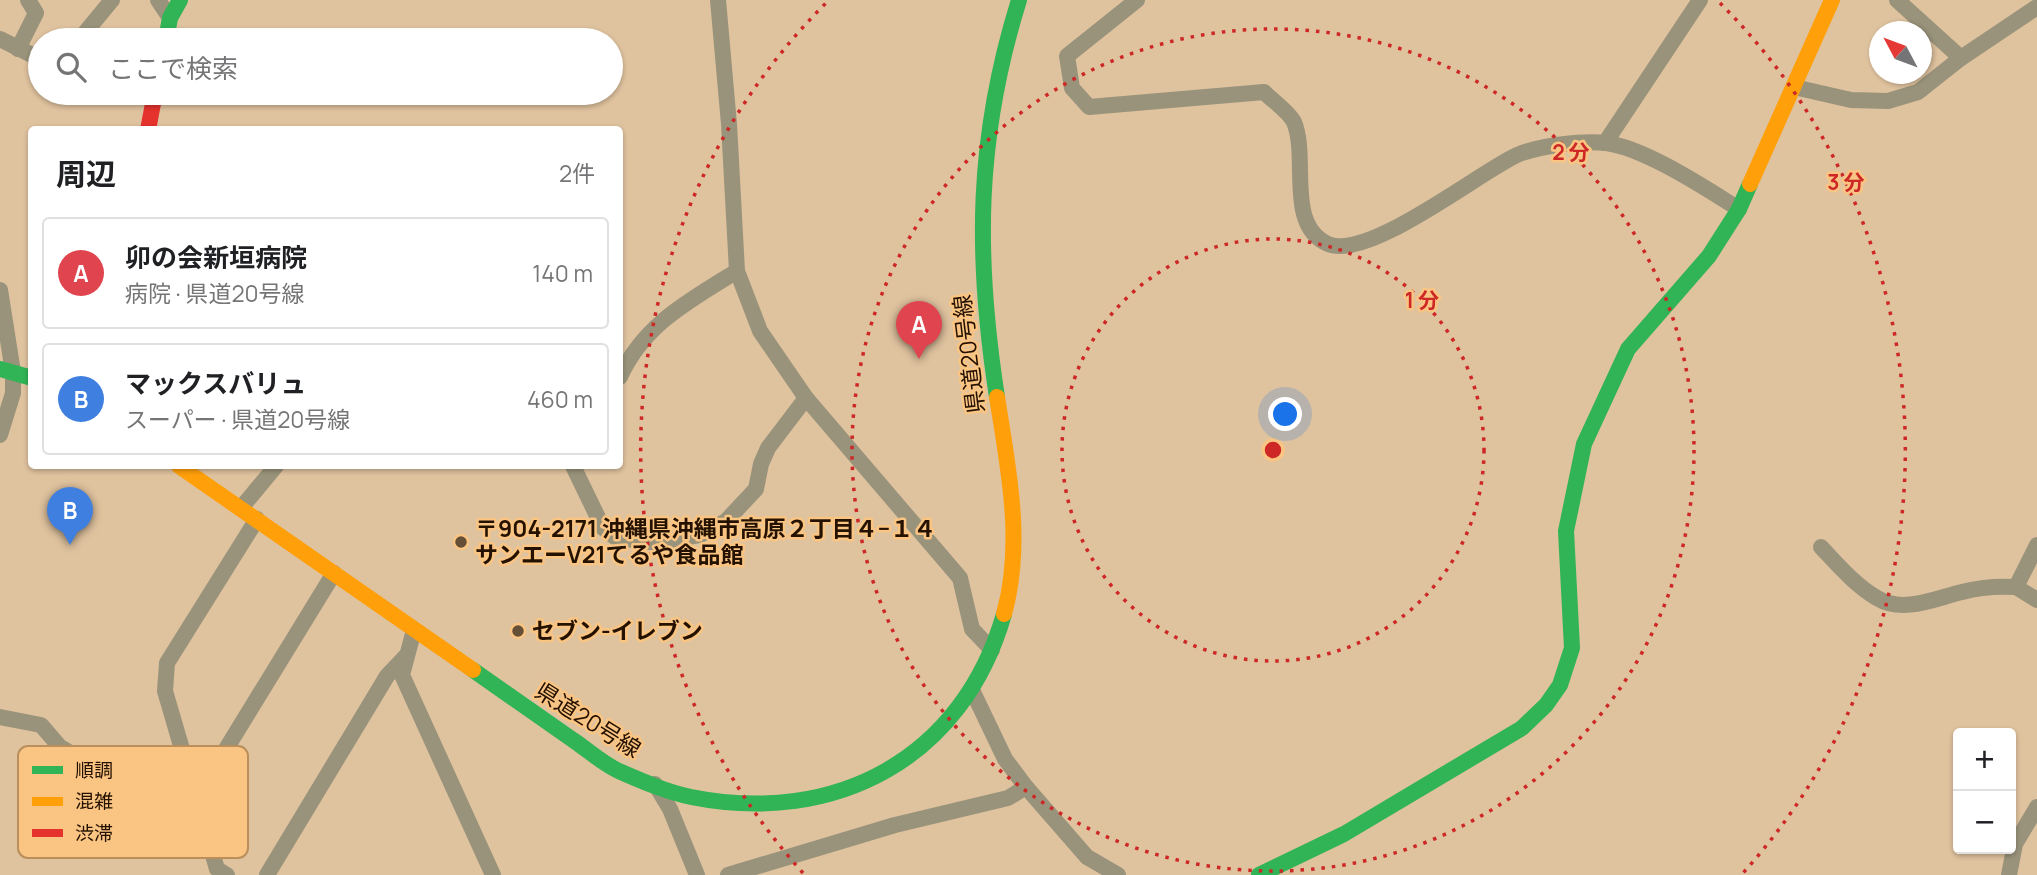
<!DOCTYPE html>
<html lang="ja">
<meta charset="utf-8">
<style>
:root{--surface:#fff;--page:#f6f6f6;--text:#202124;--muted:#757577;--line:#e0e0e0;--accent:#7c3aed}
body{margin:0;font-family:Manrope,"Noto Sans JP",sans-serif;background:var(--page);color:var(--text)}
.controls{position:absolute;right:21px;bottom:21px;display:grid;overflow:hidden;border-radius:7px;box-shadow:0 2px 5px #0004}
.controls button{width:63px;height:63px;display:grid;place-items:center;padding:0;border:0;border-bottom:2px solid var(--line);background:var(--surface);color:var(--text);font:35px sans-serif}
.compass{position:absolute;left:1869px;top:21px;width:63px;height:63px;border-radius:50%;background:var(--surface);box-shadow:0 2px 5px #0004;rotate:311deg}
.you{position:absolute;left:1286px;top:415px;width:24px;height:24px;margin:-18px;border:5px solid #fff;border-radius:50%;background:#1a73e8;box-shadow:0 0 0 10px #1a73e833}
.badge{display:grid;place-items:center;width:46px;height:46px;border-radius:50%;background:var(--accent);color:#fff;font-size:23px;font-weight:700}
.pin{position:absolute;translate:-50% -58px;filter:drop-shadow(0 2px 4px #0008)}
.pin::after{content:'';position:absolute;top:37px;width:24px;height:21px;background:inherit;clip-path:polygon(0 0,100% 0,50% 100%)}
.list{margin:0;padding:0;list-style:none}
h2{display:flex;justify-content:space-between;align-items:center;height:91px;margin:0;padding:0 28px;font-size:30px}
h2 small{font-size:23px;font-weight:400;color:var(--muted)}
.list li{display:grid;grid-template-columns:46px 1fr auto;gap:21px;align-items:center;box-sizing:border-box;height:112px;margin:0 14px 14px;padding:0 14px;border:2px solid var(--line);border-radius:7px}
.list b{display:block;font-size:26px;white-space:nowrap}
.list p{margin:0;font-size:23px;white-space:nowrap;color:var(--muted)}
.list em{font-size:23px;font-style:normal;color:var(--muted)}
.icon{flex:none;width:38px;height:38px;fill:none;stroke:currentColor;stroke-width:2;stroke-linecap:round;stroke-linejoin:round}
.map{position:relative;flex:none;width:2037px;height:875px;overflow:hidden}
.search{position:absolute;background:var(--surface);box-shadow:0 2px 5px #0004;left:28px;top:28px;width:595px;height:77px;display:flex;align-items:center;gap:18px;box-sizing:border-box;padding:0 24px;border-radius:38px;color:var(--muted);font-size:26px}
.panel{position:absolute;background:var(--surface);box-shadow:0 2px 5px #0004;left:28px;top:126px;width:595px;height:343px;border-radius:7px}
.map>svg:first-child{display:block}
</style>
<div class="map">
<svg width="2037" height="875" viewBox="0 0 2037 875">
<rect width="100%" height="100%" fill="#dfc29e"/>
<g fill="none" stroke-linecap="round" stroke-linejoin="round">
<g stroke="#99937b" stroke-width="16">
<polyline points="158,0 170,18"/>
<polyline points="718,0 729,124 737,271 760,331 806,398 960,578 972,629 992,650"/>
<path d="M 1137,0 L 1067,56 L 1072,88 L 1089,107 L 1264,92 C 1273,101 1289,112 1294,122 C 1309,158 1285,225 1328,244 C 1368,261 1478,173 1517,155 C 1538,146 1583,140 1606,143 C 1645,148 1705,188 1739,209"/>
<polyline points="1897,0 1961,58"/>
<polyline points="0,39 40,59"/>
<polyline points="79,40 112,0"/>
<polyline points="18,49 36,13 28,0"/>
<polyline points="1794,87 1851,100 1888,101 1918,92 1961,58 2037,7"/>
<polyline points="1605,143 1700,0"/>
<polyline points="0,290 13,372 13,393 0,435"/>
<path d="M 620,377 C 643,325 690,300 737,271"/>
<polyline points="573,466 603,528 616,538 659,543 700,535 726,521 756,489 761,464 768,448 806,398"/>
<polyline points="241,508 276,466"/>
<polyline points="2037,545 2016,587 2037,600"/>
<path d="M 1821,547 C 1838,565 1855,585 1877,598 C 1903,614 1936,598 1962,592 C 1980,587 1997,586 2016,587"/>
<polyline points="414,630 402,675 493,875"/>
<polyline points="972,690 1005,759 1026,787 1087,857 1118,875"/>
<polyline points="0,717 41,725 60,747 135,790 193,784"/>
<polyline points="655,784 670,809 697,875"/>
<polyline points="196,798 334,573"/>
<polyline points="227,875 217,869 165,691 167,663 257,519"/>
<polyline points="267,875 387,676 405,657"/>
<polyline points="728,875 895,825 1008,798 1026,787"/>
<polyline points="2009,875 2015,844 2037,807"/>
</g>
<g stroke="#30b455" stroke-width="16">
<polyline points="166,40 170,18 180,0"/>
<polyline points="0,369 32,378"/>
<path d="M 997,397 C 975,255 976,138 1019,0"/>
<path d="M 473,670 C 506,693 540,717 573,740 C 588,750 604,765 621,772 C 644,782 667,792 691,797 C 836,826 963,758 1004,614"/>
<polyline points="1259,875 1344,834 1522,728 1546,705 1560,685 1572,648 1566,531 1584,444 1628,349 1709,256 1739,209 1750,184"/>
</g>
<g stroke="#ff9f0a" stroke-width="16">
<polyline points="1750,184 1832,0"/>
<path d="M 997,397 C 1008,467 1024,543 1004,614"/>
<polyline points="179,466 473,670"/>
</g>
<polyline stroke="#e5322d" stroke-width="16" points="148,130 155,93"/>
</g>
<g fill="none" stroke="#cd2726" stroke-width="3.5" stroke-dasharray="3.5 7">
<circle cx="1273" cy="450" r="211"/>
<circle cx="1273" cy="450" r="421"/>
<path d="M803 873A632 632 0 0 1 826 3M1720 3A632 632 0 0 1 1743 873"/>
</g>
<g fill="#654f37" stroke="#fac583" stroke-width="2.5">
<circle cx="461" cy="542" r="7"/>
<circle cx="518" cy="631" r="7"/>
</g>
<g text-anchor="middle" stroke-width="5" stroke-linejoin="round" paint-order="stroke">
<g font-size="23" fill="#241100" stroke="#fac583">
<text transform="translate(969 354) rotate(-97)" y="8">県道20号線</text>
<text transform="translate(588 720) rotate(32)" y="8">県道20号線</text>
</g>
<g font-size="23" font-weight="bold" fill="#241100" stroke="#fac583" text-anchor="start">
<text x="475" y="537">〒904-2171 沖縄県沖縄市高原２丁目４−１４<tspan x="475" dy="26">サンエーV21てるや食品館</tspan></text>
<text x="532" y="639">セブン-イレブン</text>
</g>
</g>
<rect x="18" y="746" width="230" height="112" rx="10" fill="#fac583" stroke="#ba8f5c" stroke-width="2"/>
<rect x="32" y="766" width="31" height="8" fill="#30b455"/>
<rect x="32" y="797" width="31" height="9" fill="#ff9f0a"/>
<rect x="32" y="829" width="31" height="8" fill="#e5322d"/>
<g font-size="19" fill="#241100">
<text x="75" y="777">順調</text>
<text x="75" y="808">混雑</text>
<text x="75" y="840">渋滞</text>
</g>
<circle cx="1273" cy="450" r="10" fill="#cd2726" stroke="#fac583" stroke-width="3.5"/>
<g font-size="21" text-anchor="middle" font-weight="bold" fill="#cd2726" stroke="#fac583" stroke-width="5" stroke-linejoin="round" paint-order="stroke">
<text x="1571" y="160">2 分</text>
<text x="1846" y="190">3 分</text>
<text x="1422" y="308">1 分</text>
</g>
</svg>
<div class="controls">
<button>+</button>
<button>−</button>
</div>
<svg class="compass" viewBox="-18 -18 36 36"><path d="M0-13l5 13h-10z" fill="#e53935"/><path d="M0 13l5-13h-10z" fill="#757577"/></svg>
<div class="you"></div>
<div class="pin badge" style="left:919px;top:359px;background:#e0444e">A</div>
<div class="pin badge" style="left:70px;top:545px;background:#3f7fe0">B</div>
<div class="search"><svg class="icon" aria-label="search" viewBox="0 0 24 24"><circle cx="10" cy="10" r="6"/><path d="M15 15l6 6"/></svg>ここで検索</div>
<section class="panel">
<h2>周辺<small>2件</small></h2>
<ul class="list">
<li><span class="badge" style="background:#e0444e">A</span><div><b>卯の会新垣病院</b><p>病院 · 県道20号線</p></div><em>140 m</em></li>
<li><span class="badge" style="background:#3f7fe0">B</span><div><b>マックスバリュ</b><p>スーパー · 県道20号線</p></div><em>460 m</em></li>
</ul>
</section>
</div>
